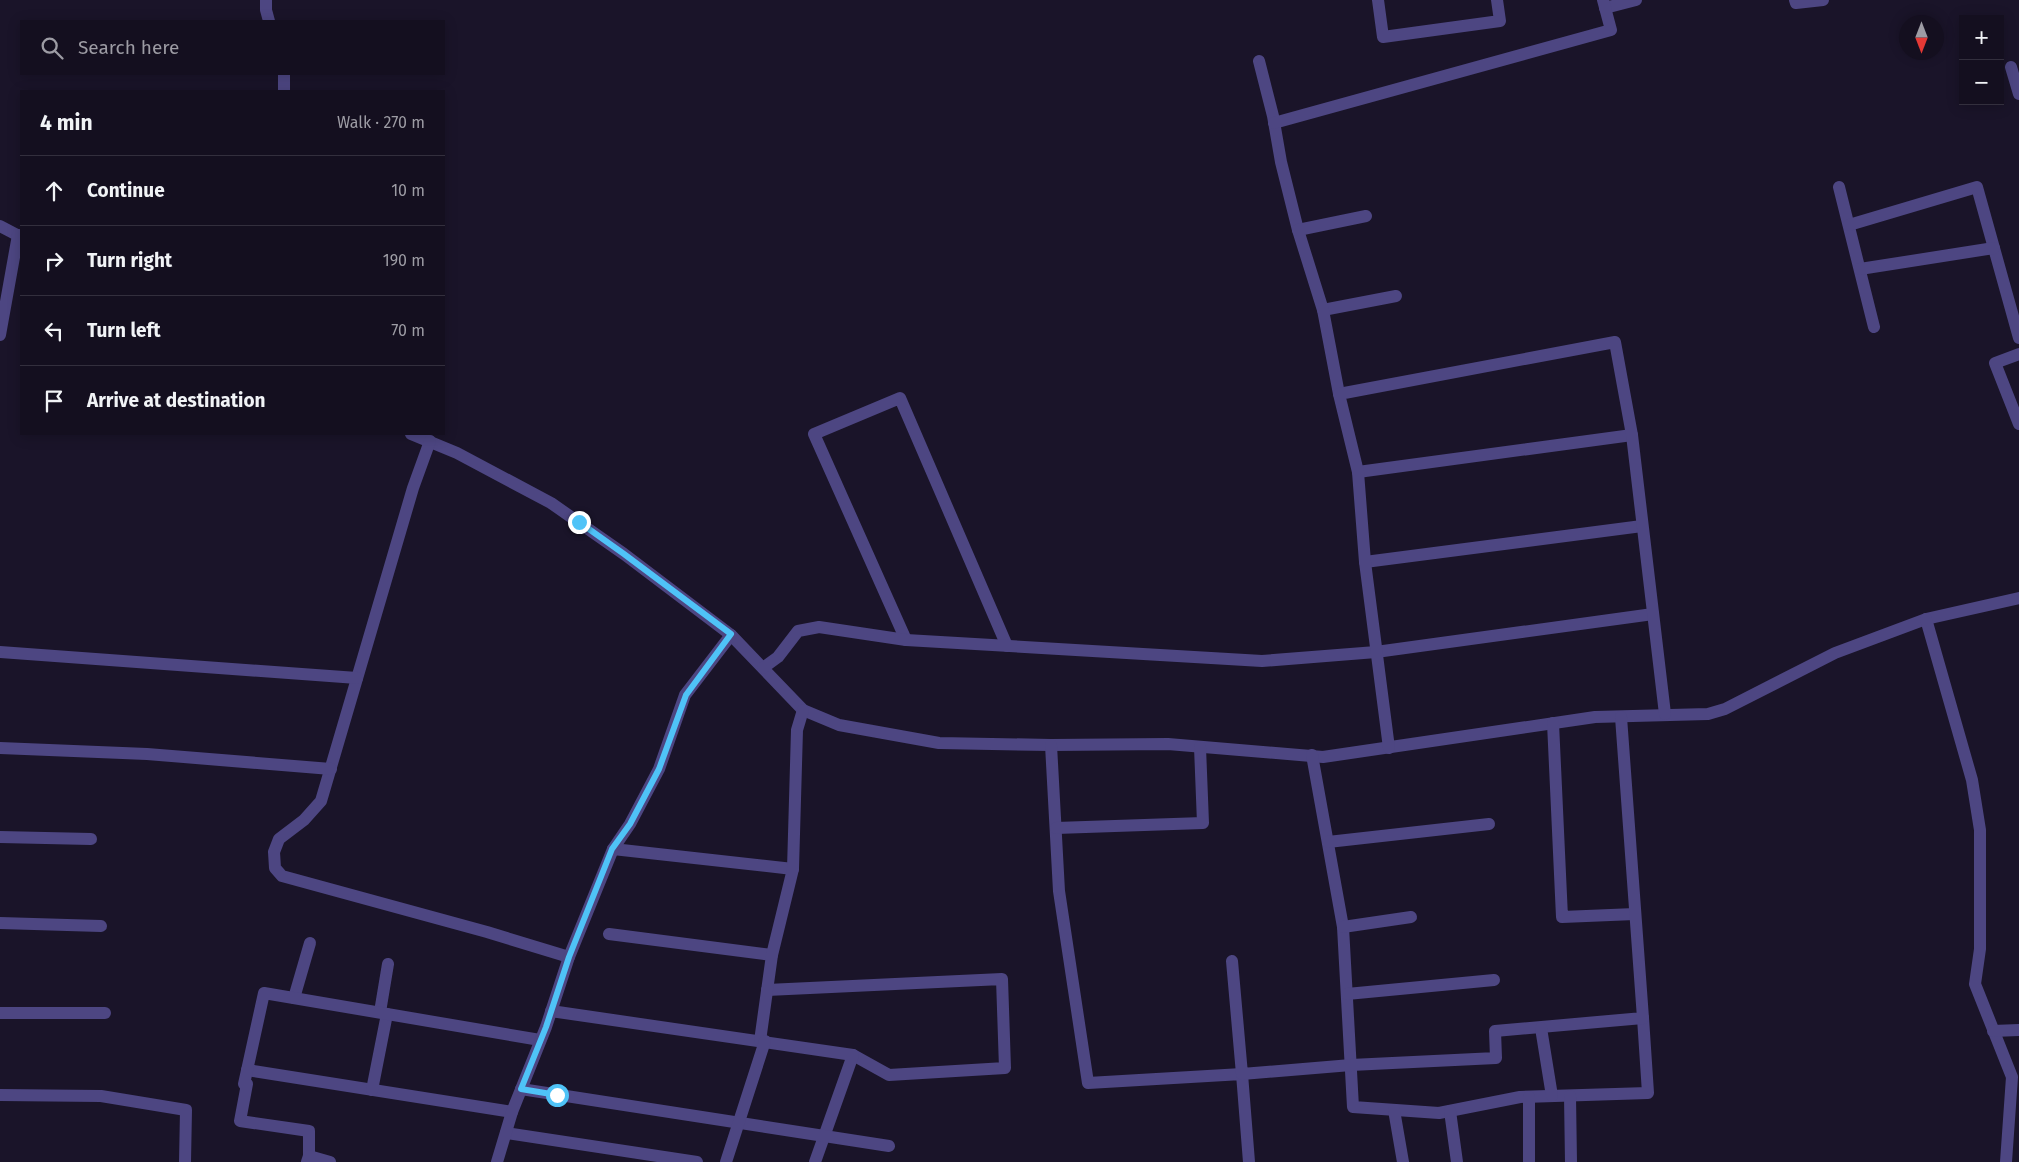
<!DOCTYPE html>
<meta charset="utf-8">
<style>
:root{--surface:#140f1f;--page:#1d1828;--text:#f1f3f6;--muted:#9d9ca4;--line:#332f3d}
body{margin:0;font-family:"Fira Sans",sans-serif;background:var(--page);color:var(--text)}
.controls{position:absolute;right:15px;top:15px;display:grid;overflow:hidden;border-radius:0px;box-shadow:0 2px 12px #0003}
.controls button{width:45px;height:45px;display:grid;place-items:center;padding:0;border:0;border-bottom:1px solid var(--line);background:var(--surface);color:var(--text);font:25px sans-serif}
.compass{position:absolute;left:1899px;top:15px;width:45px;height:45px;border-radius:50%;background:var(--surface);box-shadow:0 2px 12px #0003;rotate:180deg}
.stop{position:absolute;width:15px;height:15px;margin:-11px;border:4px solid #4fc3f7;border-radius:50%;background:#fff}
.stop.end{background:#4fc3f7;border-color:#fff;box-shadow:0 1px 5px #0008}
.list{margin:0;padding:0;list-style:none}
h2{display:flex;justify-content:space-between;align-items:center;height:65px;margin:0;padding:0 20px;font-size:21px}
h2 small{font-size:16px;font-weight:400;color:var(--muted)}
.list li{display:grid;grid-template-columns:32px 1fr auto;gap:15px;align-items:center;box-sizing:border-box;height:70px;padding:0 20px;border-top:1px solid var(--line)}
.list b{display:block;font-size:19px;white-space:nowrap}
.list em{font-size:16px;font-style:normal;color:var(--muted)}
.icon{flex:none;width:28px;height:28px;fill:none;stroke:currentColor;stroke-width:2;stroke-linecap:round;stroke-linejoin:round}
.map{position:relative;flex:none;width:2019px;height:1162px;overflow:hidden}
.search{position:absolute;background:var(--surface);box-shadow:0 2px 12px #0003;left:20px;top:20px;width:425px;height:55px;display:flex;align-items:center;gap:12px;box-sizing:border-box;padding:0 18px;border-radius:0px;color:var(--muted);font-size:19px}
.panel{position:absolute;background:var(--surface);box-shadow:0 2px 12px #0003;left:20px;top:90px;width:425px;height:345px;border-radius:0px}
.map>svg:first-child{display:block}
</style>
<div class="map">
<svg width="2019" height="1162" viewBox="0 0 2019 1162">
<rect width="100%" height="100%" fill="#1a1429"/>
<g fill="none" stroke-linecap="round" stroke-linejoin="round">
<g stroke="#4d4682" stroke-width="12">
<polyline points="266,0 266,10 269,21"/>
<polyline points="1378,0 1383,37 1500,21 1497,0"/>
<polyline points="1795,0 1796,3 1823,0"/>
<polyline points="1605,8 1636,0"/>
<polyline points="1259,61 1273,116 1281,162 1298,230"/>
<polyline points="2011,67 2019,94"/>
<polyline points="284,91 284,74"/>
<polyline points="1274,123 1611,30 1603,0"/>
<polyline points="1839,187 1874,327"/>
<polyline points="1849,225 1977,187 2019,338"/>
<polyline points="0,226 21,237"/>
<polyline points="1860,269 1994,248"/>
<polyline points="1323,310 1396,296"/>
<polyline points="0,335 18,235"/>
<polyline points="2019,354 1995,363 2019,424"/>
<polyline points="1339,394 1323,310 1298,230 1366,216"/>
<polyline points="411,434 457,453 551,503 624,554 731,635 803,710 839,725 939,743 1051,745 1168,744 1323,757 1595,717 1708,714 1725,709 1835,653 1926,619 2019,598"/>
<polyline points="430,441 413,488 321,801 304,820 279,839 274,852 275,868 282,876 487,932 569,957"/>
<polyline points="1358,472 1632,435"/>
<polyline points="1365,562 1642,526"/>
<polyline points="1926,619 1972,780 1980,830 1980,949 1975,984 2012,1077 2006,1162"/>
<polyline points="906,640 814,434 900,398 1007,646"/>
<polyline points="0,652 357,678"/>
<polyline points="763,668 778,657 798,631 819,627 906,640 1262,661 1376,652 1653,614"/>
<polyline points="1553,723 1562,917 1635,914"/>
<polyline points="1051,745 1059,891 1088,1083 1242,1074 1249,1162"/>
<polyline points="0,748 147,754 331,769"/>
<polyline points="1389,748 1365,562 1358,472 1339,394 1615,342 1632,435 1665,714"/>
<polyline points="1312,755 1343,927 1353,1107 1439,1113 1520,1097 1648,1093 1643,1018"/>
<polyline points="1056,828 1203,823 1200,747"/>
<polyline points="0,837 91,839"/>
<polyline points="1328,842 1489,824"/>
<polyline points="613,849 793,869"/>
<polyline points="0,923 101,926"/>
<polyline points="1343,927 1411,917"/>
<polyline points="609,934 772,955"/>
<polyline points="1232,961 1242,1074 1351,1065 1496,1058 1495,1031 1643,1018 1621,717"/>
<polyline points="767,990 1002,979 1005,1068 889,1075 853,1055"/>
<polyline points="1347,994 1494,980"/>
<polyline points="294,998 310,943"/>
<polyline points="551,1011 853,1055 815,1162"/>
<polyline points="380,1012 388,964"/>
<polyline points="0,1013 105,1013"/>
<polyline points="1541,1028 1552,1096"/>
<polyline points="1993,1031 2019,1030"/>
<polyline points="760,1041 772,955 793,869 797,730 803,710"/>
<polyline points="247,1070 512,1112"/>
<polyline points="521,1089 889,1146"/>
<polyline points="372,1090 387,1014"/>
<polyline points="0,1095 101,1096 186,1110 185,1162"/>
<polyline points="1570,1096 1571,1162"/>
<polyline points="1529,1097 1529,1162"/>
<polyline points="1394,1110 1403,1162"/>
<polyline points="1450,1111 1457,1162"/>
<polyline points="506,1133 697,1162"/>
<polyline points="309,1156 309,1131 240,1121 247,1084 244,1084 264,993 540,1040"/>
<polyline points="307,1162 309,1156 330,1162"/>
<polyline points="497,1162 512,1112 546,1027 569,957 613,849 630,824 659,769 685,695 731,635"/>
<polyline points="726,1162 765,1041"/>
</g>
</g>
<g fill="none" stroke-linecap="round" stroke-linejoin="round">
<polyline stroke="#4fc3f7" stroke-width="6" points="557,1095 521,1089 546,1027 569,957 612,849 630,824 659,769 686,695 731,634 624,554 579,522"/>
</g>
</svg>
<div class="controls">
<button>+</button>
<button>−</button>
</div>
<svg class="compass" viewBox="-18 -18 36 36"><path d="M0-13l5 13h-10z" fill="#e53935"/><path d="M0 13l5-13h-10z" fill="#9d9ca4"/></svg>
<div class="stop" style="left:557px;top:1095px"></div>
<div class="stop end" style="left:579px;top:522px"></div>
<div class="search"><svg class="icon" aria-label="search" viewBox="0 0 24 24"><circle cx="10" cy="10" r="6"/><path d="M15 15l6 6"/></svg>Search here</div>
<section class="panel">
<h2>4 min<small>Walk · 270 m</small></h2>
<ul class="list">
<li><svg class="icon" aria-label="ahead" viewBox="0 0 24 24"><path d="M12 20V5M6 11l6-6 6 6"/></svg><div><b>Continue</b></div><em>10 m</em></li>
<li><svg class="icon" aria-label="right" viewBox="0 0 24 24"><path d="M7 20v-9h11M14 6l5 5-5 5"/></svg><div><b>Turn right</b></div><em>190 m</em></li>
<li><svg class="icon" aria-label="left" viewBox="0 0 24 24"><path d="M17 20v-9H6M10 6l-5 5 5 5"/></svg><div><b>Turn left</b></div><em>70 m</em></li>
<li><svg class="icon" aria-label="arrive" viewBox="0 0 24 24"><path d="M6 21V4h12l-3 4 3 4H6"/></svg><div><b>Arrive at destination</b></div></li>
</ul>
</section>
</div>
